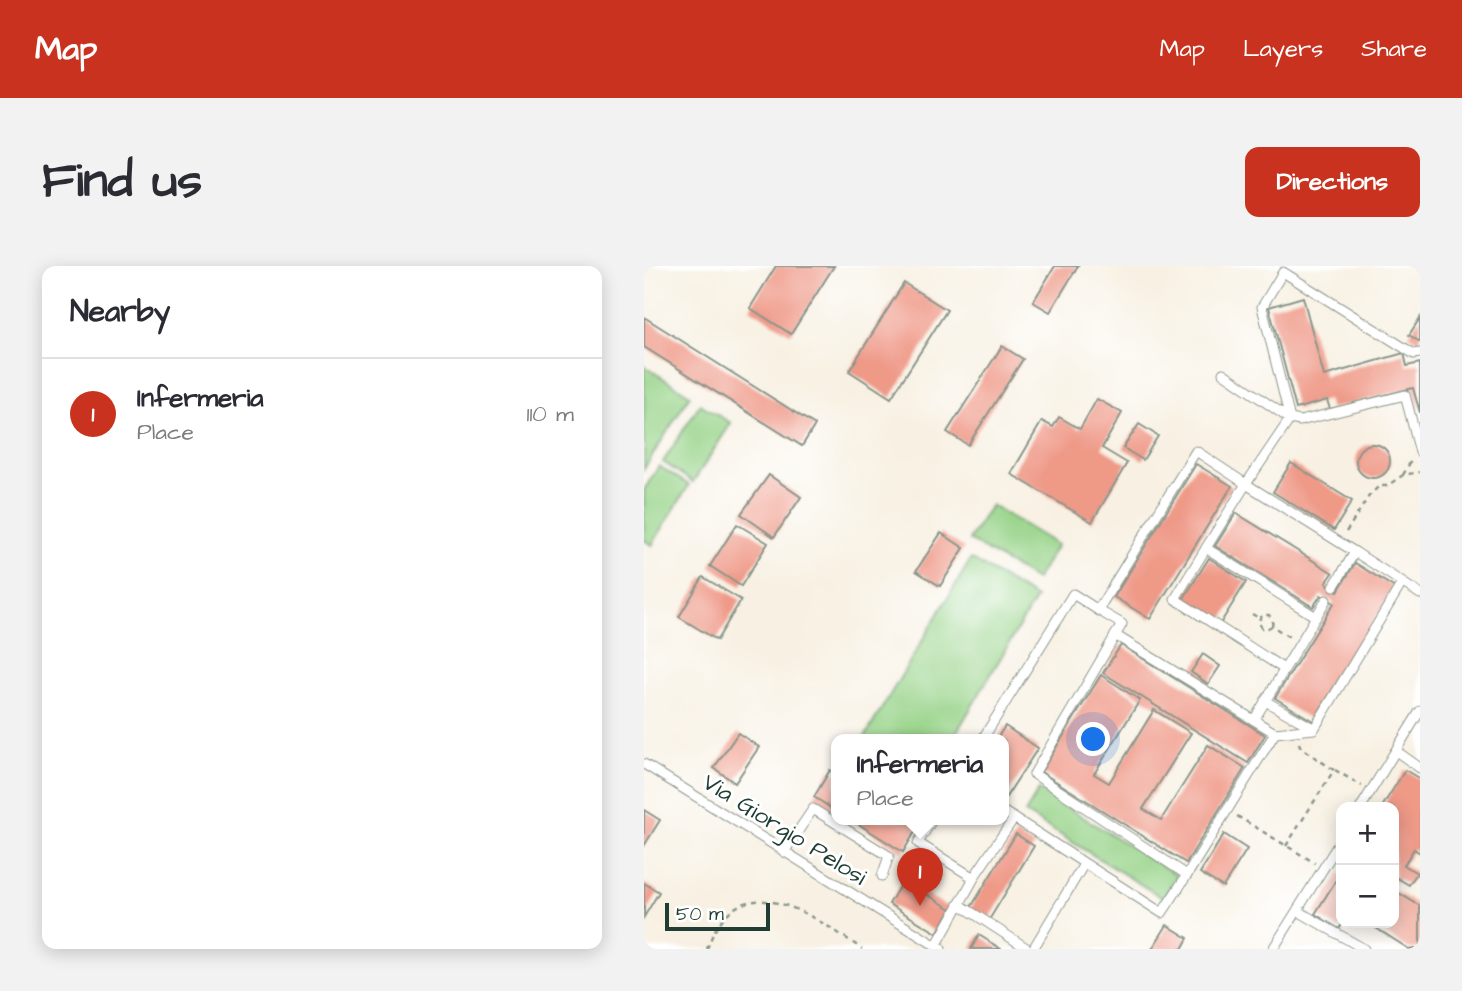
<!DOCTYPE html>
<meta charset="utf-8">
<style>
:root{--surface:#fff;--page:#f2f2f3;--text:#2b2b33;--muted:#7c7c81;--line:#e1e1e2;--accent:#c8321e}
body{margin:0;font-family:"Architects Daughter",sans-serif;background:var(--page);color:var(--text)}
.controls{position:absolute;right:21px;bottom:21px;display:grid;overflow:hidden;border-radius:14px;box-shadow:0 4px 18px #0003}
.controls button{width:63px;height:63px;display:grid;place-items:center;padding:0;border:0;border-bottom:2px solid var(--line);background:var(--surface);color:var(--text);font:35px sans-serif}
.scale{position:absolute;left:21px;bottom:18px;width:105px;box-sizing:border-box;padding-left:7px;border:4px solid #1f3d34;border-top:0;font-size:19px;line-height:24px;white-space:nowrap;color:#1f3d34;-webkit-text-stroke:5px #fff;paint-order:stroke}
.you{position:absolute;left:450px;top:474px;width:24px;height:24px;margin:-18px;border:5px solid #fff;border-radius:50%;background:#1a73e8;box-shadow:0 0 0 10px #1a73e833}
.badge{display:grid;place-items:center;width:46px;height:46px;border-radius:50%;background:var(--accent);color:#fff;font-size:23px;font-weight:700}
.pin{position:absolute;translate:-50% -58px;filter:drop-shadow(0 2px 4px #0008)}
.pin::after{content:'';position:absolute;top:37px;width:24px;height:21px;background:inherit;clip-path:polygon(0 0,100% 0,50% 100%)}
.popup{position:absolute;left:187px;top:468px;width:178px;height:91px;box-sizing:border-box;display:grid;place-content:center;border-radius:14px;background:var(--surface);filter:drop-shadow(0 2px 5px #0005);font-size:23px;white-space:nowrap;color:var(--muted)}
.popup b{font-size:26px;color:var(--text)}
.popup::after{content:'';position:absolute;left:50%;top:100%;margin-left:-14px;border:14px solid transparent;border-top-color:var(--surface)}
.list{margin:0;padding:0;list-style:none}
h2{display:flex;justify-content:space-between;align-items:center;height:91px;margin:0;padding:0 28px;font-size:30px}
h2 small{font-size:23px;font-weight:400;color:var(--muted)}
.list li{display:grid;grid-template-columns:46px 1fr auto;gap:21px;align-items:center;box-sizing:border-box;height:112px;padding:0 28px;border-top:2px solid var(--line)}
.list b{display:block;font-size:26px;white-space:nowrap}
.list p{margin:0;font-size:23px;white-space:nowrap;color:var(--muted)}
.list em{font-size:23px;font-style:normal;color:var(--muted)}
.map{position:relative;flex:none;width:776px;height:683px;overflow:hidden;border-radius:14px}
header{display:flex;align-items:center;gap:42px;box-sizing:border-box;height:98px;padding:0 35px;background:var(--accent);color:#fff}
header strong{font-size:33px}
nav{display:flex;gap:38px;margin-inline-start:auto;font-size:24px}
.intro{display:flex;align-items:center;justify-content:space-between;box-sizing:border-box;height:168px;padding:0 42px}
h1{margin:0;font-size:49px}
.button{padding:18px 32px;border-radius:14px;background:var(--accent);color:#fff;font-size:24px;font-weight:700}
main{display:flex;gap:42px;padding:0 42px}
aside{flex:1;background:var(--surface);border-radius:14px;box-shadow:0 4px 18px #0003}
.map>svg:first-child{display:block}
</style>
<header>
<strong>Map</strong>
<nav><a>Map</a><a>Layers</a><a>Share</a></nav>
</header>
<div class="intro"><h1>Find us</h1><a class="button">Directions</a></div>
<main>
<aside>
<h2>Nearby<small></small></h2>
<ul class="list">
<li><span class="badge">1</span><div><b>Infermeria</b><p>Place</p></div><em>110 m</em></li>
</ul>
</aside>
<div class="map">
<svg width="776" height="683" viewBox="0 0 776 683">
<rect width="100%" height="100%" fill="#fff"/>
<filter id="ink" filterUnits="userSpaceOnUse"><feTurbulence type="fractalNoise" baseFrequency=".0143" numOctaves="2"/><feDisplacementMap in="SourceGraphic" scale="14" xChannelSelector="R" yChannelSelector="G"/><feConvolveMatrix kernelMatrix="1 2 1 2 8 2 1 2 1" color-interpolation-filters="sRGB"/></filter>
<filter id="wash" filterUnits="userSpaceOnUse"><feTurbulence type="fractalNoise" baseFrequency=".00686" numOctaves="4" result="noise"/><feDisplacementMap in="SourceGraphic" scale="28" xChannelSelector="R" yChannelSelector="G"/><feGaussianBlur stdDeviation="1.57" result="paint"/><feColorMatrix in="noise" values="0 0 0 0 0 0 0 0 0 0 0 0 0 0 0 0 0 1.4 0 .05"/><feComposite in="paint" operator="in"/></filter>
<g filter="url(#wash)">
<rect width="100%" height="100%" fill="#f8f1e3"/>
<g fill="#97d388" stroke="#5b885e" stroke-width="2">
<polygon points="0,100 46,129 0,203"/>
<polygon points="56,138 87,157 49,216 19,196"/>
<polygon points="15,200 45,219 8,279 0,274 0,224"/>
<polygon points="347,239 413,279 392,314 325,274"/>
<polygon points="327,293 392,332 308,474 219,474"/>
<polygon points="395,524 533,609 519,632 381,547"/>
</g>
<g id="blocks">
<g fill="#ef9987">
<polygon points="132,0 190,0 147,68 106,42"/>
<polygon points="411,0 434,0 406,46 389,36"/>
<polygon points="260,17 303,44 247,132 205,105"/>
<polygon points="659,31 680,110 760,87 763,100 776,97 776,147 769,122 686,143 683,134 652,143 625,41"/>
<polygon points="0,51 171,159 158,180 0,81"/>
<polygon points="776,52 776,76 765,69"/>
<polygon points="358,80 379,93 324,179 303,166"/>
<polygon points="453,133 478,147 458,182 483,197 448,256 367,208 398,155 409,161 415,151 436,163"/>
<polygon points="495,158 514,170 499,194 479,182"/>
<circle cx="729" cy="195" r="17"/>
<polygon points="647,197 708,235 690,264 629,226"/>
<polygon points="552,198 588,220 506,353 470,331"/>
<polygon points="125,209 157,231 130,271 97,248"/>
<polygon points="592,247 689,307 682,317 694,325 711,297 751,322 669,455 631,432 690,337 677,329 669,341 571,280"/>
<polygon points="93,258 124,277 97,320 66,300"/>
<polygon points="297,267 320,282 296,320 272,305"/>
<polygon points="565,292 602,316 576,358 538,335"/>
<polygon points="59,311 97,334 73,374 35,351"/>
<polygon points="477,379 621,469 604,497 459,407"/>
<polygon points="559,388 576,400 564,418 547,406"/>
<polygon points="457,409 496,434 450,508 465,517 510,444 547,467 499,543 517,554 564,479 601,502 542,597 397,506"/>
<polygon points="361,460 394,482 360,534 360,474 352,474"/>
<polygon points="94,467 115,481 91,517 70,502"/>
<polygon points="186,504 192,508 192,545 170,531"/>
<polygon points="761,504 776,513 776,587 770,583 760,599 773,607 765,619 753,612 750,618 750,541 738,541"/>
<polygon points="0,544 16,554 0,580"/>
<polygon points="208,554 267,554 275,559 259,586"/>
<polygon points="372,568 390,580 345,654 326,643"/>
<polygon points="580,568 603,583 579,621 556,607"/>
<polygon points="697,606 697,657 699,657 695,663 671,648"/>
<polygon points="259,614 307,643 293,667 245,638"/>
<polygon points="0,617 15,626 0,651"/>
<polygon points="750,624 776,640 776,683 765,683 724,657 750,657"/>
<polygon points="523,659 544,672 538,683 508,683"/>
<polygon points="335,669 357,683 327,683"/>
</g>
</g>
</g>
<g filter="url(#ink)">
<use href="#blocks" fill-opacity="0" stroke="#8c978c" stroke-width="2"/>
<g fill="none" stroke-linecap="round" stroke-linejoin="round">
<defs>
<g id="lane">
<polyline points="579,107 646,153 618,41 639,6 770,88 776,87"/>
<polyline points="562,282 531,333 640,403"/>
<polyline points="711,286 776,328"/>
<polyline points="672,351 562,282 602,218 711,286 690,320"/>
<polyline points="471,369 631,467 543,609"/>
<polyline points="621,435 669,462"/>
<polyline points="610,454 682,334"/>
<polyline points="631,467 670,463 758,317"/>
<polyline points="338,474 429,328 454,344 552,185 602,218 646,153 656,155 761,129 776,186"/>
<polyline points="752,485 776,502"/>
<polyline points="0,498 297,683"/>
<polyline points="717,541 776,445"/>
<polyline points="370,552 518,647 543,609 390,508 478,358 454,344"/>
<polyline points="288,554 274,577 330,612 292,680"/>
<polyline points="140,586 169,543 245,590 238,610"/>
<polyline points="328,614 370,552 360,546"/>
<polyline points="315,638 384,683"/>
<polyline points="654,645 720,683"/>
<polyline points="389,683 440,598"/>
<polyline points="629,683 697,574"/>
</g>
</defs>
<use href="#lane" stroke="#8c978c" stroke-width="11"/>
<g stroke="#8c978c" stroke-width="2.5" stroke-dasharray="5 5" stroke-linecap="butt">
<polyline points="759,209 768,193"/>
<polyline points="702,266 725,230 735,220 743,220 759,209 776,206"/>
<polyline points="608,348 615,352"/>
<polyline points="628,360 624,362 618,362 614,356 618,349 625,349 629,354 628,360 647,372"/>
<polyline points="691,504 718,520"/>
<polyline points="593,550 671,597"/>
<polyline points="642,580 690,504 657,482 654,475"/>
<path d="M 63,683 C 93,594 168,649 218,683"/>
</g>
<use href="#lane" stroke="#fff" stroke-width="9"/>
</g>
</g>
<g text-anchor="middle" stroke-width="6" stroke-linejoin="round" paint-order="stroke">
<g font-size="24" fill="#1f3d34" stroke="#fff">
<text transform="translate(141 563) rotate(32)" y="8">Via Giorgio Pelosi</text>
</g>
</g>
</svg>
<div class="controls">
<button>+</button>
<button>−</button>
</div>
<div class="scale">50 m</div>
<div class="you"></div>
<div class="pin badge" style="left:276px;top:640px">1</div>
<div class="popup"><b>Infermeria</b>Place</div>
</div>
</main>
